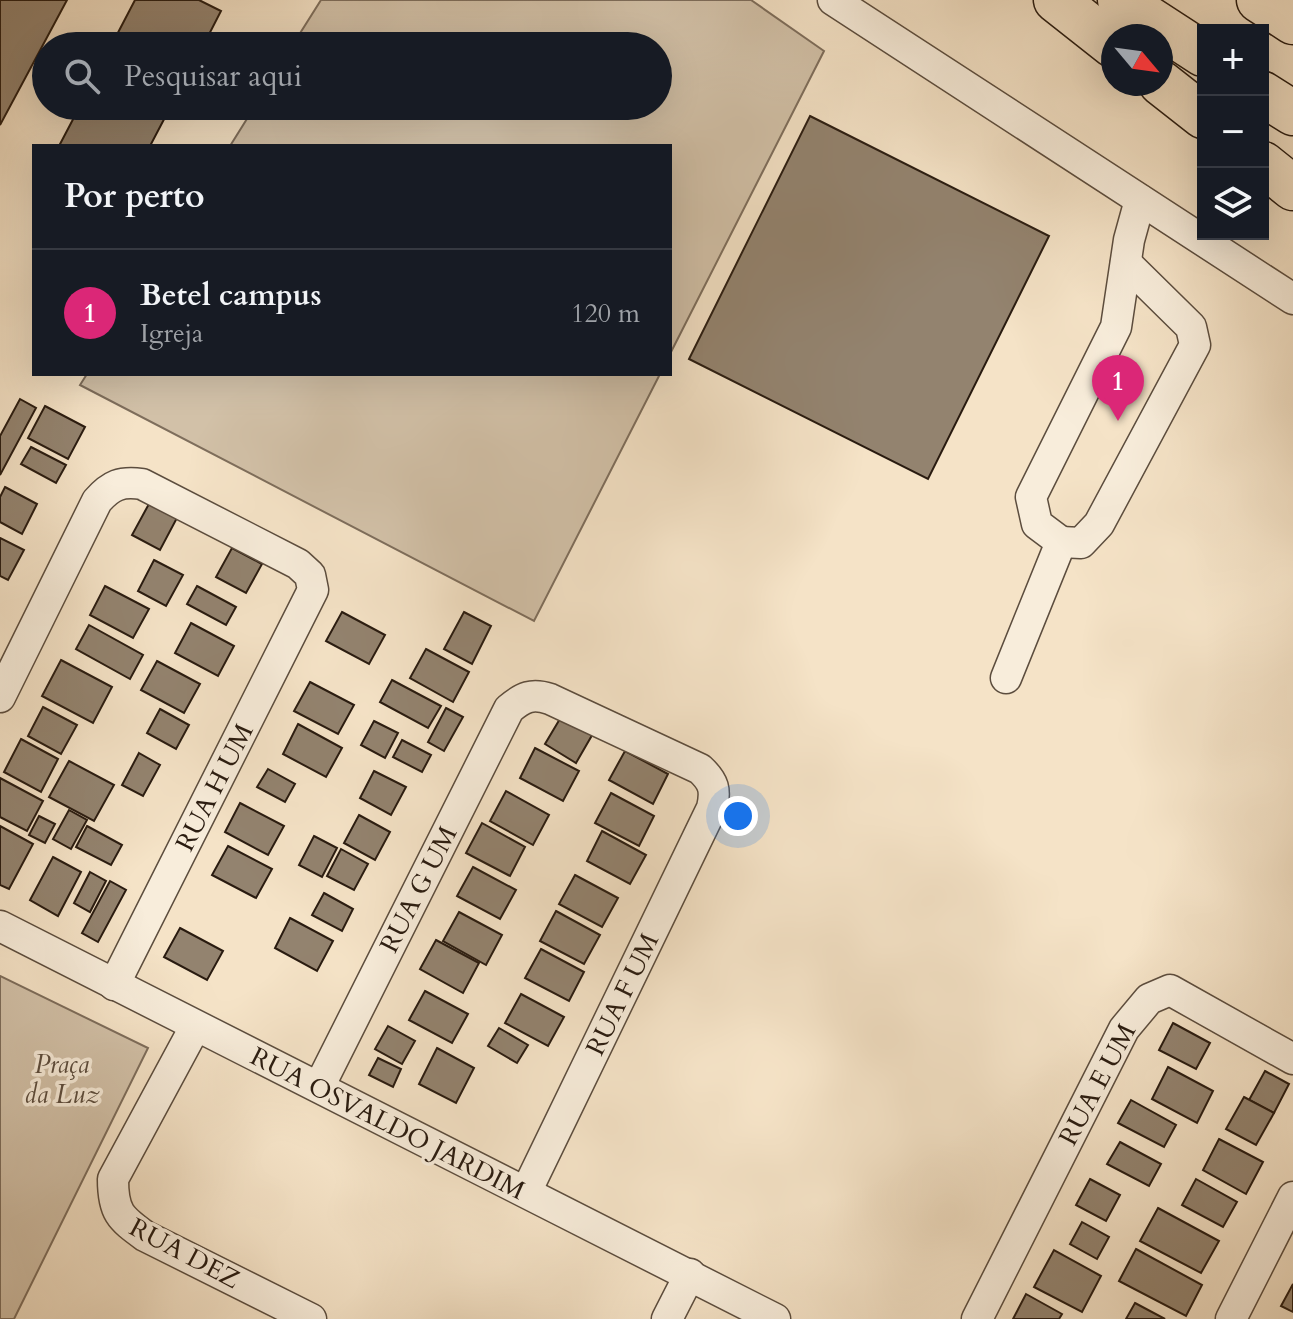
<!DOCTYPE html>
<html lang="pt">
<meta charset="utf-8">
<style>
:root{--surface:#171b24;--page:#242831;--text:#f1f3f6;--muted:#9ea1a6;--line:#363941;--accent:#db2777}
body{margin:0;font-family:Cardo,serif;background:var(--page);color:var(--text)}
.controls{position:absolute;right:24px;top:24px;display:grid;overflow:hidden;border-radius:0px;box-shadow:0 8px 32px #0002}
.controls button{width:72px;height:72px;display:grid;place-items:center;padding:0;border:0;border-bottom:2px solid var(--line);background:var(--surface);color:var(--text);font:40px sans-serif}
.compass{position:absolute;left:1101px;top:24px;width:72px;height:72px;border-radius:50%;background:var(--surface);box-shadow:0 8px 32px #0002;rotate:119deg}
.you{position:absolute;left:738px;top:816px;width:28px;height:28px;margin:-20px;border:6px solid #fff;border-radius:50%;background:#1a73e8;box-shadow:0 0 0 12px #1a73e833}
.badge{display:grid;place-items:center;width:52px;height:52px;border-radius:50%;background:var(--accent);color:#fff;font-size:26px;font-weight:700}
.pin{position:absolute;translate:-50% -66px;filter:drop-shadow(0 2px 4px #0008)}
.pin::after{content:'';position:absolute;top:42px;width:28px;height:24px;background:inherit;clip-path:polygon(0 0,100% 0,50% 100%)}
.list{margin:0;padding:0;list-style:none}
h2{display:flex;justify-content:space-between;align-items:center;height:104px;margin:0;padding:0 32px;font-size:34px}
h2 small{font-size:26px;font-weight:400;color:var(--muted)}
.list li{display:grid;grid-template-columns:52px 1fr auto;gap:24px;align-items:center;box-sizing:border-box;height:128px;padding:0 32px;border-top:2px solid var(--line)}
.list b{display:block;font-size:30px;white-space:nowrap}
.list p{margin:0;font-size:26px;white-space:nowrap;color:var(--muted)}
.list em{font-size:26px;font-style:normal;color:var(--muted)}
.icon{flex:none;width:44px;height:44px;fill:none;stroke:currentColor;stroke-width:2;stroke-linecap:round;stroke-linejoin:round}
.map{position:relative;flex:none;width:1293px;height:1319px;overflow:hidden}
.search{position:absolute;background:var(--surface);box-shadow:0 8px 32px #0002;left:32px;top:32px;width:640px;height:88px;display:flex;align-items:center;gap:20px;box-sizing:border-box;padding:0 28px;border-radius:44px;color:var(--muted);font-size:30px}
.panel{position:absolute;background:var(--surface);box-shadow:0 8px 32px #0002;left:32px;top:144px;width:640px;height:232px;border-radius:0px}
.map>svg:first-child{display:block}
</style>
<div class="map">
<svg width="1293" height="1319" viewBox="0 0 1293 1319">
<rect width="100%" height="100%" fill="#f5e3c7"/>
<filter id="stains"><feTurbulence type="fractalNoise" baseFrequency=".0025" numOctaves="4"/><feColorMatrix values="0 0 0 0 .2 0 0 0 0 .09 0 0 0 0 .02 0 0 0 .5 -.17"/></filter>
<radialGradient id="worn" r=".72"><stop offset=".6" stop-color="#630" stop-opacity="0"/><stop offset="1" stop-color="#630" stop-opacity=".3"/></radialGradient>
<g fill="#d2c1a8" stroke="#7e6e5c" stroke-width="2">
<polygon points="321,0 751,0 824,51 670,354 670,146 230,146 255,106 658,106 658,46 292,46"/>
<polygon points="87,374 660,374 534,621 80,385"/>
<polygon points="0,976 148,1048 14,1319 0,1319"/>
</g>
<g fill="#93836f" stroke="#291b10" stroke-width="2">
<polygon points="0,0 67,0 0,125"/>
<polygon points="135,0 199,0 221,11 203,46 111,46"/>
<polygon points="80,106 171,106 150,146 59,146"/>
<polygon points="810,116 1049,236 928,479 689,359"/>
<polygon points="20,399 36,408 0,475 0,436"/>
<polygon points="45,406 85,427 68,459 28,438"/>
<polygon points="31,447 66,465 56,483 21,464"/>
<polygon points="5,487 37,504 22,534 0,522 0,497"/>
<polygon points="150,502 178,516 160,550 132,535"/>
<polygon points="0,538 24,550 8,580 0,576"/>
<polygon points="232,548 262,564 246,593 216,577"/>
<polygon points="154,560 183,575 166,606 138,591"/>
<polygon points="105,586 149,609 133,638 90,615"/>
<polygon points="197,586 236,607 226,625 187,604"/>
<polygon points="342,612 385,635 369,664 326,641"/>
<polygon points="464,612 491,626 472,664 444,649"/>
<polygon points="191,623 234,646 218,676 175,653"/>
<polygon points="89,625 143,655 130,679 76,649"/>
<polygon points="426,649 469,672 453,702 410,678"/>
<polygon points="61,660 112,687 93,723 42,696"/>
<polygon points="157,661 200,684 184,713 141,690"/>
<polygon points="392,680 441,706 428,728 380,702"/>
<polygon points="310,682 354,705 338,734 294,711"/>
<polygon points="43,707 77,725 61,754 28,736"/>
<polygon points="446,708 463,717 444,751 428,742"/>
<polygon points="160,709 189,725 176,749 147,733"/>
<polygon points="564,712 595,730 576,763 545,744"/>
<polygon points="374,721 398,733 385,758 361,745"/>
<polygon points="298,724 342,748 326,777 283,754"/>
<polygon points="21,739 58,759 41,792 4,772"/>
<polygon points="402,740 431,755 422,772 393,757"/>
<polygon points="535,748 579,771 563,801 520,778"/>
<polygon points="625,751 668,774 653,804 609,780"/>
<polygon points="139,753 160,765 143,796 122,785"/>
<polygon points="69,761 114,785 94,821 49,797"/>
<polygon points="268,769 295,784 285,802 257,787"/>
<polygon points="374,771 406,787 391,815 360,798"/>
<polygon points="0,778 43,801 27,831 0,817"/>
<polygon points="506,791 549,815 533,845 490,821"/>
<polygon points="611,793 654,816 639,846 595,823"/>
<polygon points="240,803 284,826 268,855 225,832"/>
<polygon points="69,810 87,820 71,849 53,839"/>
<polygon points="359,815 390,832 375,860 344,843"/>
<polygon points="39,816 55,824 45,843 29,835"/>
<polygon points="482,823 525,847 510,876 466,853"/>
<polygon points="0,826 33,844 9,889 0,885"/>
<polygon points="87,826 122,845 111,865 76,847"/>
<polygon points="602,831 646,855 630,884 587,861"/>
<polygon points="314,836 337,848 322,877 299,865"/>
<polygon points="228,846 272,869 256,898 212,875"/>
<polygon points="341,849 368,864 354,890 327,876"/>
<polygon points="53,857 81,872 58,916 30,900"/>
<polygon points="473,867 516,890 500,919 457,896"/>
<polygon points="90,872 106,881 90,912 74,903"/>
<polygon points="575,875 618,898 602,927 559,904"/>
<polygon points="110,881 126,890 98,942 82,933"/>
<polygon points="324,893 353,909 342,931 312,915"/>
<polygon points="556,911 600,935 584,964 540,941"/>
<polygon points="459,912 502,935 486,965 443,941"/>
<polygon points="290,918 333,941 317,971 275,948"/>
<polygon points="180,928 223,951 207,980 164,957"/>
<polygon points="436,940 479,963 463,993 420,969"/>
<polygon points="541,949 584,972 569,1001 525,978"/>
<polygon points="425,991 468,1014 452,1043 409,1020"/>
<polygon points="521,994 564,1017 548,1046 505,1023"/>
<polygon points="1173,1023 1210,1043 1196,1069 1159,1050"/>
<polygon points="388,1026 415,1041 402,1064 375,1049"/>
<polygon points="499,1028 528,1045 517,1063 488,1046"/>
<polygon points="437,1048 474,1068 456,1103 419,1084"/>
<polygon points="378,1058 401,1069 393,1087 369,1075"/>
<polygon points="1168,1067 1213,1091 1197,1123 1152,1099"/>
<polygon points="1265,1071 1289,1084 1274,1113 1249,1100"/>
<polygon points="1244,1097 1274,1113 1256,1145 1226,1129"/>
<polygon points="1131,1100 1176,1125 1164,1147 1118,1123"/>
<polygon points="1219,1139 1263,1162 1246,1194 1203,1170"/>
<polygon points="1120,1142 1161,1164 1149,1186 1107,1164"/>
<polygon points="1090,1179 1120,1195 1106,1221 1076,1205"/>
<polygon points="1196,1179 1237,1202 1223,1227 1182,1205"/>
<polygon points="1158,1208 1219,1241 1201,1273 1140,1241"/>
<polygon points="1082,1222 1109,1237 1097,1259 1070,1244"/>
<polygon points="1136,1249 1202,1285 1186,1316 1119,1281"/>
<polygon points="1054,1250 1101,1276 1082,1312 1034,1287"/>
<polygon points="1293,1284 1293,1312 1281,1306"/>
<polygon points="1026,1294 1062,1314 1059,1319 1013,1319"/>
<polygon points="1135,1303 1165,1319 1126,1319"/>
</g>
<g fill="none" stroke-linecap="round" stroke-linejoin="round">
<defs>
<g id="minor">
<polyline points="833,0 1293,299"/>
<polyline points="1061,542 1081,543 1099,524 1195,345 1191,327 1126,263"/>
<polyline points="1006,678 1061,542 1037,524 1031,497 1116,327 1129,240 1140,200"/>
<path d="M 0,697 L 97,501 C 111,485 121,481 142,484 L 298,564 L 310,575 L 313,590 L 114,985"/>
<polyline points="0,926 775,1319"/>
<path d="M 195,1027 L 113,1179 C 113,1212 120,1218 145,1236 L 311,1319"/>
<path d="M 319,1087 L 509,709 C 523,697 532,693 550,699 L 700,769 C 714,782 716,790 712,808 L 526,1192"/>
<polyline points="667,1319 690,1274"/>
<polyline points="977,1319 1124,1029 1149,999 1170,990 1293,1059"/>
<polyline points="1231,1319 1293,1197"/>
</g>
<g id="highway">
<polyline points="1056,0 1113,45"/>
<polyline points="1120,0 1203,54"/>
<polyline points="1259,0 1293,22"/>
<polyline points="1161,83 1203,116"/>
<polyline points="1263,94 1293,113"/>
<polyline points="1263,164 1293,188"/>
</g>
</defs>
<use href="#minor" stroke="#5c4d3e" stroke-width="33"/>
<use href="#highway" stroke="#291b10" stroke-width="47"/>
<use href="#minor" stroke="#f8eddb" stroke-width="30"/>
<use href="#highway" stroke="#f5e3c7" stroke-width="44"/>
</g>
<g text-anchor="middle" stroke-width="7" stroke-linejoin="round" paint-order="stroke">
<g font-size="26" fill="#291b10" stroke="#f8eddb">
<text transform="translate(214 787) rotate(-63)" y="9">RUA H UM</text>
<text transform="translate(418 889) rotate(-63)" y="9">RUA G UM</text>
<text transform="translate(622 994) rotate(-64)" y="9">RUA F UM</text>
<text transform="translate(1097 1084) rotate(-62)" y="9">RUA E UM</text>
<text transform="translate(388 1123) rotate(27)" y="9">RUA OSVALDO JARDIM</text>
<text transform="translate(185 1253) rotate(28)" y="9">RUA DEZ</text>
</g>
<g font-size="26" font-style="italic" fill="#5c4d3e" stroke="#f8eddb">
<text x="62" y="1073">Praça<tspan x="62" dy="30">da Luz</tspan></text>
</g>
</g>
<rect width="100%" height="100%" filter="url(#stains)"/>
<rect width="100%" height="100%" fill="url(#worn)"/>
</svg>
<div class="controls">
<button>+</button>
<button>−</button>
<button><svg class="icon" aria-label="layers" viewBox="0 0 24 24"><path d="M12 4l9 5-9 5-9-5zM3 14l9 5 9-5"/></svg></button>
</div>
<svg class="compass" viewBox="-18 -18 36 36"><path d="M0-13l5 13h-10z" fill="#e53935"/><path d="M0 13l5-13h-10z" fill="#9ea1a6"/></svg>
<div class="you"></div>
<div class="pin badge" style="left:1118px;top:421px">1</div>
<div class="search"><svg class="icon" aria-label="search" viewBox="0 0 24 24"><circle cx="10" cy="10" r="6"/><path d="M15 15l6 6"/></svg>Pesquisar aqui</div>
<section class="panel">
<h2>Por perto<small></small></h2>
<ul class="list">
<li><span class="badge">1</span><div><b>Betel campus</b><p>Igreja</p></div><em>120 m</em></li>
</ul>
</section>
</div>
